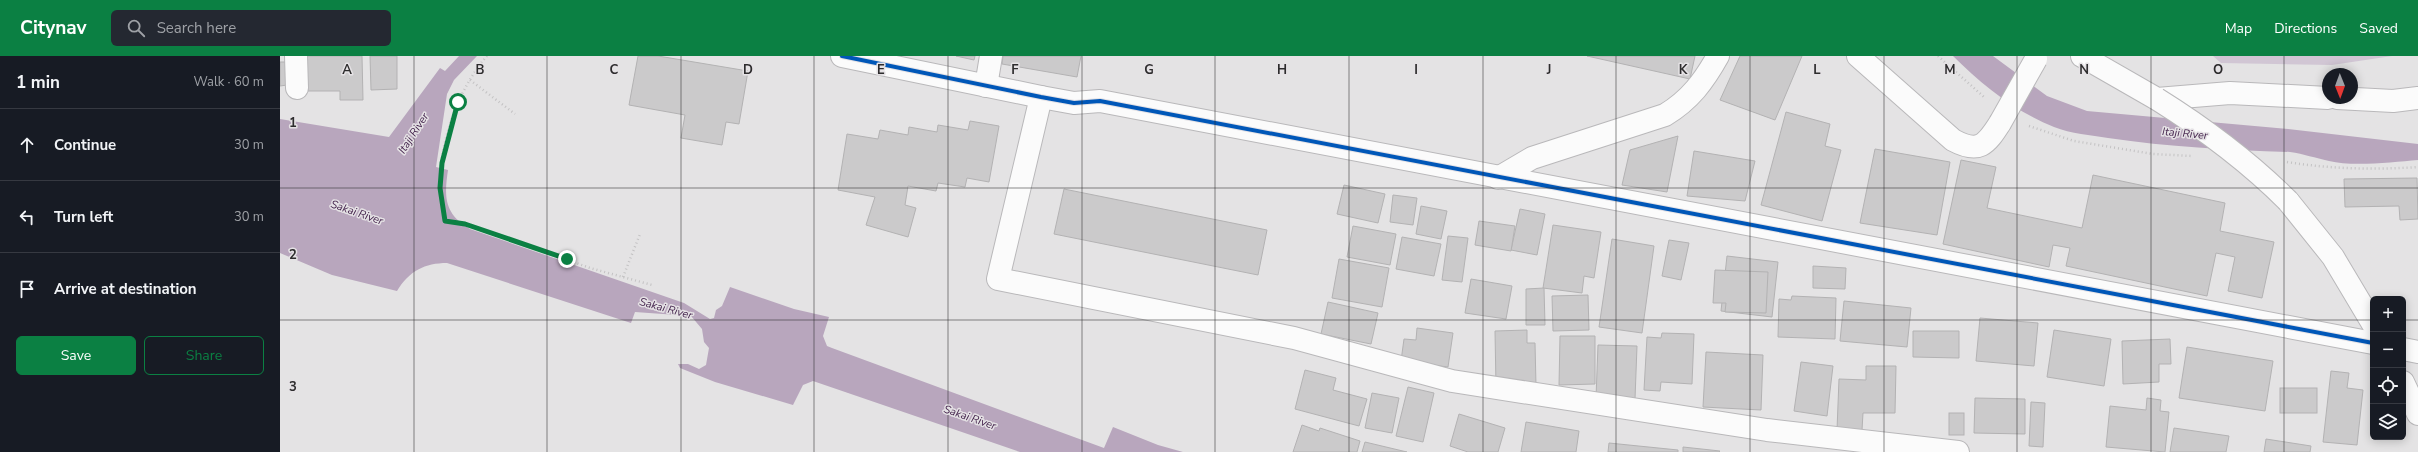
<!DOCTYPE html>
<meta charset="utf-8">
<style>
:root{--surface:#171b24;--page:#242831;--text:#f1f3f6;--muted:#9ea1a6;--line:#363941;--accent:#0b8043}
body{margin:0;font-family:"Nunito Sans",sans-serif;background:var(--page);color:var(--text)}
.controls{position:absolute;right:12px;bottom:12px;display:grid;overflow:hidden;border-radius:6px;box-shadow:0 2px 10px #0003}
.controls button{width:36px;height:36px;display:grid;place-items:center;padding:0;border:0;border-bottom:1px solid var(--line);background:var(--surface);color:var(--text);font:20px sans-serif}
.compass{position:absolute;left:2042px;top:12px;width:36px;height:36px;border-radius:50%;background:var(--surface);box-shadow:0 2px 10px #0003;rotate:179deg}
.stop{position:absolute;width:12px;height:12px;margin:-9px;border:3px solid #0b8043;border-radius:50%;background:#fff}
.stop.end{background:#0b8043;border-color:#fff;box-shadow:0 1px 4px #0008}
.list{margin:0;padding:0;list-style:none}
h2{display:flex;justify-content:space-between;align-items:center;height:52px;margin:0;padding:0 16px;font-size:17px}
h2 small{font-size:13px;font-weight:400;color:var(--muted)}
.list li{display:grid;grid-template-columns:26px 1fr auto;gap:12px;align-items:center;box-sizing:border-box;height:72px;padding:0 16px;border-top:1px solid var(--line)}
.list b{display:block;font-size:15px;white-space:nowrap}
.list em{font-size:13px;font-style:normal;color:var(--muted)}
.actions{display:flex;gap:8px;padding:12px 16px}
.actions a{flex:1;padding:9px 0;border:1px solid var(--accent);border-radius:6px;text-align:center;font-size:14px;color:var(--accent)}
.actions .main{background:var(--accent);color:#fff}
.icon{flex:none;width:22px;height:22px;fill:none;stroke:currentColor;stroke-width:2;stroke-linecap:round;stroke-linejoin:round}
.map{position:relative;flex:none;width:2138px;height:396px;overflow:hidden}
header{display:flex;align-items:center;gap:24px;box-sizing:border-box;height:56px;padding:0 20px;background:var(--accent);color:#fff}
header strong{font-size:19px}
nav{display:flex;gap:22px;margin-inline-start:auto;font-size:14px}
.search{width:280px;height:36px;background:var(--page);display:flex;align-items:center;gap:10px;box-sizing:border-box;padding:0 14px;border-radius:6px;color:var(--muted);font-size:15px}
main{display:flex}
aside{flex:1;background:var(--surface)}
.map>svg:first-child{display:block}
</style>
<header>
<strong>Citynav</strong>
<div class="search"><svg class="icon" aria-label="search" viewBox="0 0 24 24"><circle cx="10" cy="10" r="6"/><path d="M15 15l6 6"/></svg>Search here</div>
<nav><a>Map</a><a>Directions</a><a>Saved</a></nav>
</header>
<main>
<aside>
<h2>1 min<small>Walk · 60 m</small></h2>
<ul class="list">
<li><svg class="icon" aria-label="ahead" viewBox="0 0 24 24"><path d="M12 20V5M6 11l6-6 6 6"/></svg><div><b>Continue</b></div><em>30 m</em></li>
<li><svg class="icon" aria-label="left" viewBox="0 0 24 24"><path d="M17 20v-9H6M10 6l-5 5 5 5"/></svg><div><b>Turn left</b></div><em>30 m</em></li>
<li><svg class="icon" aria-label="arrive" viewBox="0 0 24 24"><path d="M6 21V4h12l-3 4 3 4H6"/></svg><div><b>Arrive at destination</b></div></li>
</ul>
<div class="actions"><a class="main">Save</a><a>Share</a></div>
</aside>
<div class="map">
<svg width="2138" height="396" viewBox="0 0 2138 396">
<rect width="100%" height="100%" fill="#e4e3e4"/>
<polygon fill="#d1c6d4" points="1933,0 2112,0 2052,9 1941,7"/>
<g fill="#b8a6bd">
<path d="M 179,0 L 197,0 L 174,24 L 167,38 L 156,111 L 168,114 C 164,141 164,158 190,173 L 404,247 L 430,263 L 434,262 L 436,254 L 442,250 L 450,231 L 514,253 L 549,261 L 543,280 L 547,290 L 552,292 L 824,392 L 833,371 L 878,389 L 903,396 L 740,396 L 533,325 L 523,329 L 513,349 L 435,326 L 400,312 L 398,308 L 408,308 L 419,313 L 426,309 L 429,292 L 424,286 L 422,273 L 411,260 L 355,256 L 351,267 L 167,207 C 145,207 129,215 117,235 L 52,219 L 0,197 L 0,63 L 109,81 L 160,12 L 165,15 Z"/>
<path d="M 1673,0 L 1713,0 L 1767,40 L 1807,55 L 2008,73 L 2138,88 L 2138,104 C 2113,106 2073,111 2049,105 C 2035,102 2024,98 2010,96 C 1949,94 1889,91 1828,82 C 1811,79 1791,78 1774,71 C 1736,56 1702,29 1673,0 Z"/>
</g>
<g fill="#cbcacb" stroke="#b3b2b3">
<polygon points="23,0 82,0 83,44 60,44 60,35 23,35"/>
<polygon points="90,0 117,0 117,33 91,34"/>
<polygon points="358,0 378,0 468,15 459,68 446,66 442,89 401,82 405,59 349,49"/>
<polygon points="676,0 695,0 694,4"/>
<polygon points="723,0 801,0 797,21 722,8"/>
<polygon points="1307,0 1415,0 1410,23"/>
<polygon points="1460,0 1522,0 1495,64 1440,44"/>
<polygon points="0,6 6,6 7,29 0,30"/>
<polygon points="1506,56 1550,68 1545,90 1561,94 1542,165 1481,149"/>
<polygon points="690,65 719,70 709,126 687,122 685,131 658,127 656,135 628,130 625,149 636,152 628,181 586,169 595,141 558,134 567,78 598,83 600,74 628,79 629,71 657,76 658,69 688,74"/>
<polygon points="1398,80 1387,136 1342,129 1350,94"/>
<polygon points="1595,93 1670,106 1657,179 1580,167"/>
<polygon points="1414,95 1475,105 1465,145 1407,140"/>
<polygon points="1681,104 1716,111 1707,152 1802,172 1813,119 1945,147 1940,175 1994,186 1982,242 1948,235 1955,201 1936,197 1927,240 1786,210 1790,192 1773,189 1769,211 1663,188"/>
<polygon points="2137,122 2138,163 2120,164 2119,150 2065,151 2064,123"/>
<polygon points="1064,129 1105,138 1098,167 1057,158"/>
<polygon points="784,133 987,174 978,219 774,178"/>
<polygon points="1113,139 1137,142 1133,169 1110,166"/>
<polygon points="1141,150 1167,155 1161,183 1136,178"/>
<polygon points="1240,153 1265,158 1257,199 1231,194"/>
<polygon points="1199,165 1235,170 1231,195 1195,189"/>
<polygon points="1273,169 1321,176 1314,222 1304,220 1302,237 1263,232"/>
<polygon points="1073,170 1116,178 1110,209 1067,201"/>
<polygon points="1168,180 1188,182 1182,226 1162,224"/>
<polygon points="1122,181 1161,188 1154,220 1116,213"/>
<polygon points="1332,183 1374,190 1362,277 1319,271"/>
<polygon points="1389,184 1409,187 1401,224 1382,220"/>
<polygon points="1447,200 1498,206 1492,261 1441,255"/>
<polygon points="1059,203 1109,212 1102,251 1052,242"/>
<polygon points="1533,210 1566,212 1565,233 1533,232"/>
<polygon points="1435,214 1488,216 1486,257 1445,256 1446,247 1433,247"/>
<polygon points="1191,223 1232,230 1226,263 1185,257"/>
<polygon points="1264,232 1265,269 1246,269 1246,233"/>
<polygon points="1308,239 1309,274 1273,275 1272,240"/>
<polygon points="1512,240 1556,242 1555,283 1498,281 1499,243 1511,244"/>
<polygon points="1564,245 1631,252 1627,291 1560,285"/>
<polygon points="1048,246 1098,257 1091,288 1041,278"/>
<polygon points="1700,262 1758,267 1754,310 1696,305"/>
<polygon points="1137,272 1173,277 1168,311 1121,305 1124,283 1136,284"/>
<polygon points="1247,274 1247,287 1255,287 1256,330 1216,331 1215,275"/>
<polygon points="1774,274 1831,283 1824,330 1767,321"/>
<polygon points="1633,275 1679,275 1679,302 1633,301"/>
<polygon points="1382,277 1414,278 1412,328 1381,326 1380,335 1364,334 1367,281 1381,282"/>
<polygon points="1280,280 1315,280 1315,328 1279,329"/>
<polygon points="1890,283 1891,308 1879,308 1879,326 1843,328 1842,285"/>
<polygon points="1318,289 1357,290 1355,343 1316,342"/>
<polygon points="1907,291 1993,305 1985,355 1899,342"/>
<polygon points="1426,296 1483,299 1481,354 1423,351"/>
<polygon points="1521,306 1553,310 1547,360 1514,355"/>
<polygon points="1586,310 1616,310 1615,357 1583,357 1582,374 1557,374 1559,323 1586,324"/>
<polygon points="1025,314 1056,322 1053,334 1087,343 1079,370 1015,353"/>
<polygon points="2051,315 2069,317 2067,332 2083,334 2077,389 2043,386"/>
<polygon points="1128,331 1154,337 1143,386 1116,380"/>
<rect x="2000" y="332" width="37" height="25"/>
<polygon points="1092,337 1119,342 1112,377 1085,372"/>
<polygon points="1695,342 1745,343 1745,378 1694,377"/>
<polygon points="1867,342 1881,344 1880,355 1889,356 1885,396 1826,391 1830,350 1866,354"/>
<polygon points="1751,346 1765,347 1763,391 1749,390"/>
<rect x="1669" y="357" width="15" height="22"/>
<polygon points="1179,358 1225,372 1218,396 1188,396 1170,390"/>
<polygon points="1246,366 1299,375 1296,396 1241,396"/>
<polygon points="1022,369 1039,375 1040,372 1080,385 1077,396 1013,396"/>
<polygon points="1894,372 1949,380 1946,396 1890,396"/>
<polygon points="1986,383 2031,390 2030,396 1984,396"/>
<polygon points="1085,386 1127,396 1082,396"/>
<polygon points="1329,387 1398,394 1398,396 1328,396"/>
<polygon points="1403,391 1440,395 1439,396 1403,396"/>
</g>
<g fill="none" stroke-linecap="round" stroke-linejoin="round">
<defs>
<g id="minor">
<polyline points="16,0 17,32"/>
<polyline points="562,0 761,41 794,47 820,45 2093,287"/>
<path d="M 1578,0 L 1673,84 C 1699,98 1706,89 1720,67"/>
<polyline points="1802,0 1877,43 1950,37 2048,42"/>
<polyline points="706,30 711,0"/>
<polyline points="761,41 718,223 1014,282 1172,325 1487,374 1678,396"/>
<polyline points="2057,42 2113,45 2138,42"/>
<path d="M 1218,122 L 1252,102 L 1385,59 C 1410,44 1424,25 1438,0"/>
<polyline points="2008,145 2053,201 2093,268"/>
<polyline points="2123,293 2138,296"/>
<polyline points="2123,326 2138,358"/>
</g>
</defs>
<use href="#minor" stroke="#b9b8ba" stroke-width="24"/>
<g stroke="#c3c2c3" stroke-width="2.5" stroke-dasharray="1 3" stroke-linecap="butt">
<path d="M 207,0 C 178,33 159,87 160,131 C 160,142 163,154 165,165 L 185,167 L 310,212 L 372,229"/>
<polyline points="1658,0 1704,41"/>
<polyline points="190,24 235,58"/>
<polyline points="1749,70 1794,85 1873,98 1912,100"/>
<path d="M 2007,106 C 2051,113 2093,114 2138,111"/>
<polyline points="343,221 360,178"/>
</g>
<use href="#minor" stroke="#fbfbfb" stroke-width="22"/>
<defs>
<g id="minor-bridge">
<path d="M 1877,43 C 1925,73 1968,105 2008,145"/>
<polyline points="1720,67 1756,3"/>
</g>
</defs>
<use href="#minor-bridge" stroke="#b9b8ba" stroke-width="24" stroke-linecap="butt"/>
<use href="#minor-bridge" stroke="#fbfbfb" stroke-width="22"/>
<defs>
<polyline id="cycleway" points="562,0 761,41 794,47 820,45 2093,287"/>
</defs>
<use href="#cycleway" stroke="#e5e2e5" stroke-width="6"/>
<use href="#cycleway" stroke="#0057b8" stroke-width="4"/>
</g>
<g fill="none" stroke-linecap="round" stroke-linejoin="round">
<polyline stroke="#0b8043" stroke-width="5" points="178,46 162,107 160,132 165,165 185,168 287,203"/>
</g>
<path fill="none" stroke="#2d2c2d" stroke-width="1" stroke-opacity="0.55" d="M 134,0 L 134,396M 267,0 L 267,396M 401,0 L 401,396M 534,0 L 534,396M 668,0 L 668,396M 802,0 L 802,396M 935,0 L 935,396M 1069,0 L 1069,396M 1203,0 L 1203,396M 1336,0 L 1336,396M 1470,0 L 1470,396M 1604,0 L 1604,396M 1737,0 L 1737,396M 1871,0 L 1871,396M 2004,0 L 2004,396M 0,132 L 2138,132M 0,264 L 2093,264M 2123,264 L 2138,264"/>
<g text-anchor="middle" stroke-width="3" stroke-linejoin="round" paint-order="stroke">
<g font-size="11" font-style="italic" fill="#3f1e48" stroke="#e5e2e5">
<text transform="translate(133 77) rotate(-57)" y="4">Itaji River</text>
<text transform="translate(1905 77) rotate(5)" y="4">Itaji River</text>
<text transform="translate(77 156) rotate(19)" y="4">Sakai River</text>
<text transform="translate(386 252) rotate(15)" y="4">Sakai River</text>
<text transform="translate(690 361) rotate(19)" y="4">Sakai River</text>
</g>
</g>
<g font-size="13" text-anchor="middle" font-weight="bold" fill="#2d2c2d" stroke="#e5e2e5" stroke-width="3" stroke-linejoin="round" paint-order="stroke">
<text x="67" y="18">A</text>
<text x="200" y="18">B</text>
<text x="334" y="18">C</text>
<text x="468" y="18">D</text>
<text x="601" y="18">E</text>
<text x="735" y="18">F</text>
<text x="869" y="18">G</text>
<text x="1002" y="18">H</text>
<text x="1136" y="18">I</text>
<text x="1269" y="18">J</text>
<text x="1403" y="18">K</text>
<text x="1537" y="18">L</text>
<text x="1670" y="18">M</text>
<text x="1804" y="18">N</text>
<text x="1938" y="18">O</text>
<text x="13" y="71">1</text>
<text x="13" y="203">2</text>
<text x="13" y="335">3</text>
</g>
</svg>
<div class="controls">
<button>+</button>
<button>−</button>
<button><svg class="icon" aria-label="locate" viewBox="0 0 24 24"><circle cx="12" cy="12" r="6"/><path d="M12 2v4M12 18v4M2 12h4M18 12h4"/></svg></button>
<button><svg class="icon" aria-label="layers" viewBox="0 0 24 24"><path d="M12 4l9 5-9 5-9-5zM3 14l9 5 9-5"/></svg></button>
</div>
<svg class="compass" viewBox="-18 -18 36 36"><path d="M0-13l5 13h-10z" fill="#e53935"/><path d="M0 13l5-13h-10z" fill="#9ea1a6"/></svg>
<div class="stop" style="left:178px;top:46px"></div>
<div class="stop end" style="left:287px;top:203px"></div>
</div>
</main>
